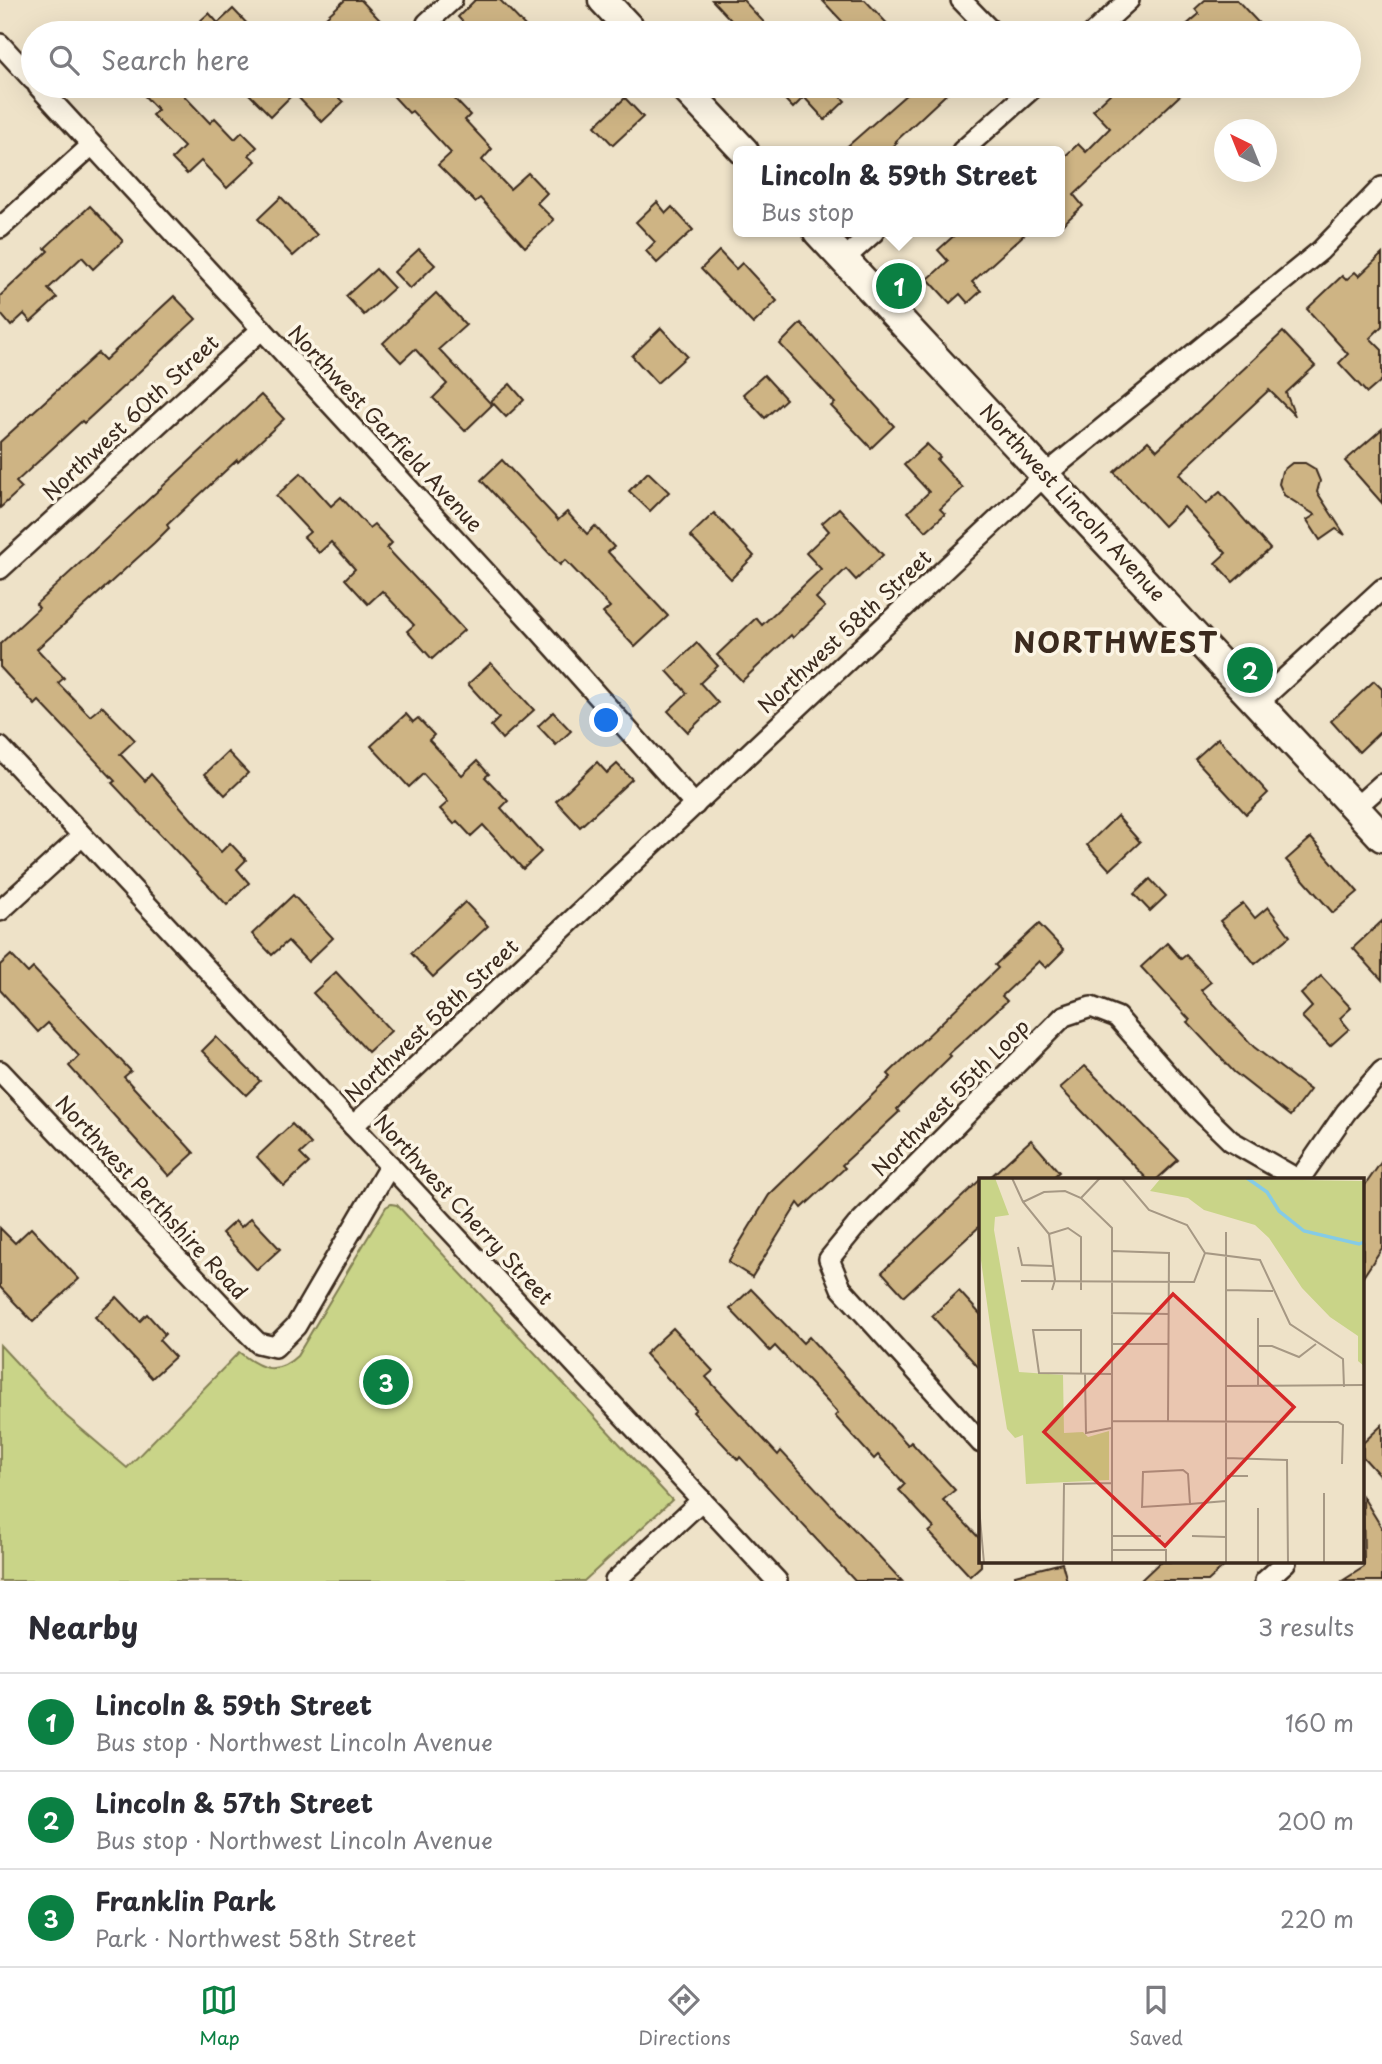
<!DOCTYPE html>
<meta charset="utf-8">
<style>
:root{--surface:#fff;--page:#f7f7f7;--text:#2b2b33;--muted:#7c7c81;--line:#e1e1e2;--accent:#0b8043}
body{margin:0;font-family:"Playpen Sans",sans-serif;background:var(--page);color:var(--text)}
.compass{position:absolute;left:1214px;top:119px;width:63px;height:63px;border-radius:50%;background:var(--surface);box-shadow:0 7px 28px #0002;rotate:317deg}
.you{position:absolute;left:607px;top:721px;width:24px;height:24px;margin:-18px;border:5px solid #fff;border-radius:50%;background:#1a73e8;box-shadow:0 0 0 10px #1a73e833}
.badge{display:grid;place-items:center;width:46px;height:46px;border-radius:50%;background:var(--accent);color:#fff;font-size:23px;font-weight:700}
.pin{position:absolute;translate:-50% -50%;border:4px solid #fff;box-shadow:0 2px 7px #0006}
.popup{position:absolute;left:733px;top:146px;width:332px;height:91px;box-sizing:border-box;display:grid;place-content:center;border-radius:10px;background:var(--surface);filter:drop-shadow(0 2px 5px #0005);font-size:23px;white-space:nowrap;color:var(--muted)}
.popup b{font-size:26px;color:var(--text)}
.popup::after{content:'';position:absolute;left:50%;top:100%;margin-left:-14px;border:14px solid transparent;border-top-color:var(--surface)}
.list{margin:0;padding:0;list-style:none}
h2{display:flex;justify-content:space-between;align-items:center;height:91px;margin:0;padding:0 28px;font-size:30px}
h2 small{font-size:23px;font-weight:400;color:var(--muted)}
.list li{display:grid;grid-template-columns:46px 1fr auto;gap:21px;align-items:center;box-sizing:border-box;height:98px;padding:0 28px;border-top:2px solid var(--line)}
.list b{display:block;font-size:26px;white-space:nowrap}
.list p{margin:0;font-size:23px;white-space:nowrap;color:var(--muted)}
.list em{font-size:23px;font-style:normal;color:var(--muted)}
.icon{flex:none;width:38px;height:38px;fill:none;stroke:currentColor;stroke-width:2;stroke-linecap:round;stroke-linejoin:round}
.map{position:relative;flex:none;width:1382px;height:1581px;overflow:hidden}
.search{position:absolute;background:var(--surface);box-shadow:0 7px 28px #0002;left:21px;right:21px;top:21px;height:77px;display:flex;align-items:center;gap:18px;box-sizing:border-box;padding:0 24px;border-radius:38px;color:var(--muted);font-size:26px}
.sheet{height:385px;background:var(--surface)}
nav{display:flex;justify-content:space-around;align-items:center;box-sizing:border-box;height:98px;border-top:2px solid var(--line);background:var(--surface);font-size:19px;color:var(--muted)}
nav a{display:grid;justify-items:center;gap:4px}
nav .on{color:var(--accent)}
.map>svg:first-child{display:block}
</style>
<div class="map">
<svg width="1382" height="1581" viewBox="0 0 1382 1581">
<rect width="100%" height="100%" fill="#eee2c8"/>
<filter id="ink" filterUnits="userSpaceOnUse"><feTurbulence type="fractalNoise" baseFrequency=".0143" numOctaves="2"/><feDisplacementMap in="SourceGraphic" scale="14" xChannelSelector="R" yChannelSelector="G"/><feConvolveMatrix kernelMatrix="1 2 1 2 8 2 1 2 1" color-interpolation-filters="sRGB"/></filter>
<g filter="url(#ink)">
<path fill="#c9d488" stroke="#827f53" stroke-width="2" d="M 391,1204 L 397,1205 L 672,1500 L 584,1581 L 0,1581 L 0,1345 L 66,1416 L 127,1468 L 239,1352 C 260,1369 276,1376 297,1356 L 386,1207 Z"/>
<g fill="#ceb484" stroke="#3b2a1e" stroke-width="2">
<polygon points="345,0 361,0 392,33 341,33 326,17"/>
<polygon points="475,0 500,0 532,33 473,33 458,17"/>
<polygon points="712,0 743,0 774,33 743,33"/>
<polygon points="822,0 865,0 896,33 853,33"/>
<polygon points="1205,0 1237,0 1268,33 1177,33 1199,14 1195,9"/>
<polygon points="233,9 256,33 187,33 209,13 218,23"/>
<polygon points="135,86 175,86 210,123 215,118 235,139 242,132 257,147 249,155 256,161 227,188 201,161 187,174 172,159 184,147 152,115 158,110"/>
<polygon points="241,86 327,86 343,102 322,122 294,93 271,116"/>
<polygon points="384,86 437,86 444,94 447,91 470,115 465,120 492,149 482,160 510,189 528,173 547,193 537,203 554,220 525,247 480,198 475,202 438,165 451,153 412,111 409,113"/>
<polygon points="772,86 831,86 845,101 825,120 804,97 793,108"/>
<polygon points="916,86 955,86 895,142 897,143 888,151 842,151"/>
<polygon points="1118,86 1190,86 1074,195 1083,206 1060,227 1060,161 1078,144 1086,152 1110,128 1093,110"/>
<polygon points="625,98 643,117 613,145 595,126"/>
<polygon points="281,197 317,235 293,256 258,219"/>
<polygon points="657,202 666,213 672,207 693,230 657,263 646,251 655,242 636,222"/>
<polygon points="90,206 123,241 93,269 82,257 48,289 57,298 31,322 24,314 11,326 0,313 0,296 48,251 45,248"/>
<polygon points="958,232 1027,232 972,282 981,291 968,303 960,294 950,303 928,279 948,261 938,250"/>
<polygon points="419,249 435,265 410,289 394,272"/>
<polygon points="719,251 736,269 742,263 777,301 753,324 701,269"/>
<polygon points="1382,254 1382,326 1370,338 1382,350 1382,380 1367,393 1339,363 1348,354 1307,309 1342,276 1346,280 1355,272 1359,276"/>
<polygon points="376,269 394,288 364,315 346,296"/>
<polygon points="436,293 466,325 439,349 492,405 465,431 433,398 447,384 415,349 401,362 383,343"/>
<polygon points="174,296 196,319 84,423 82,421 16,482 22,488 0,508 0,442 98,353 105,360"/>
<polygon points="801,323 894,426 871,448 831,406 835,403 780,344"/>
<polygon points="661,328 687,356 657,383 632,356"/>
<polygon points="1283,332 1315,366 1286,393 1295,416 1269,390 1179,474 1206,504 1220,492 1270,549 1233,582 1215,563 1226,553 1184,507 1164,526 1114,472 1148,441 1157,450"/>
<polygon points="764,375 786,399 765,418 743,394"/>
<polygon points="510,384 524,400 506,417 491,401"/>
<polygon points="261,395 284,419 238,462 237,460 167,525 169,528 154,543 37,649 64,678 58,683 90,716 102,706 135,740 120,754 145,781 151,774 221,852 230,843 246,860 237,869 249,883 227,905 112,783 115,781 39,701 35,705 0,667 0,644 39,608 36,604"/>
<polygon points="1382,429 1382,503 1345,461"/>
<polygon points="927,444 940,457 937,460 963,488 940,509 945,514 926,531 908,512 929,492 904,465"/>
<polygon points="502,460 558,520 567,512 587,534 595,526 614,547 608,552 668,616 635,647 603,613 610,607 565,560 560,565 481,480"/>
<polygon points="1292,463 1305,463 1315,469 1320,481 1317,492 1345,535 1336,529 1320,540 1307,520 1315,515 1284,495 1279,484 1282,471"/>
<polygon points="648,472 669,492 650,511 629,491"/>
<polygon points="301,473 331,506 341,497 369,528 374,524 392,543 387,548 464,630 432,659 407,631 414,625 382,591 368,604 345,579 355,569 331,542 319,553 304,537 310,532 276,496"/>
<polygon points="839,508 883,555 856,580 846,569 816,598 825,607 793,638 791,635 742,681 717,655 756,618 762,625 821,569 806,553 829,531 822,523"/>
<polygon points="714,513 754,556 731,579 690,536"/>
<polygon points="697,643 718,666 700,683 718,703 688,732 668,711 687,693 667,671"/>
<polygon points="491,663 534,710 502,739 491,726 499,718 468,684"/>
<polygon points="1374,681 1382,689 1382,730 1359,752 1331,721"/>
<polygon points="553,712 571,731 556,745 538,726"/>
<polygon points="406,714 413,722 418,718 434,735 429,740 462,775 477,761 489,774 485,777 508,801 501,808 541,852 523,869 483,825 471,836 457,821 454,824 440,809 448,802 423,774 409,787 371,746"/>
<polygon points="1218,738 1268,793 1246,814 1195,759"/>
<polygon points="228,752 248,773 225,795 205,774"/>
<polygon points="597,762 607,773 617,764 632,779 580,827 556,801"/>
<polygon points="1117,816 1140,842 1110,870 1087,845"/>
<polygon points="1311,838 1358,892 1333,913 1286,860"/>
<polygon points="1150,879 1166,896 1150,911 1134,894"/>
<polygon points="293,895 333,938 308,962 288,941 272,955 252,934"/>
<polygon points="465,902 488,926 433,977 411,953"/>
<polygon points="1243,903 1255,918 1268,907 1290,936 1255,964 1220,921"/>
<polygon points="1382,921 1382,980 1353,948"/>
<polygon points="1039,924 1064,950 1046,968 1039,961 1002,996 1007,1001 949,1054 951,1056 897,1109 899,1112 842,1165 845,1168 802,1208 798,1203 752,1277 728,1262 769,1195 891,1077 888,1074 998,968 995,965"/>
<polygon points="1167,943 1181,959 1186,955 1211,982 1201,990 1254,1047 1310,1090 1290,1116 1234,1072 1187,1022 1190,1020 1141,967"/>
<polygon points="11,955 28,973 33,968 131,1071 124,1077 194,1153 169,1176 69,1066 79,1056 48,1023 38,1032 0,990 0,965"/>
<polygon points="336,972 391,1031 368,1052 313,993"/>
<polygon points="1321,976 1351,1008 1340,1018 1349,1029 1330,1046 1302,1017 1312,1007 1301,994"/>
<polygon points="216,1037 260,1081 246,1095 202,1051"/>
<polygon points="1085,1066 1178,1160 1156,1180 1148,1180 1060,1088"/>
<polygon points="292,1124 311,1144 300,1154 309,1163 284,1186 257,1157"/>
<polygon points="1031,1140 1059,1172 1050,1180 987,1180"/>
<polygon points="1382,1161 1382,1248 1363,1277 1363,1188"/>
<polygon points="981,1179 981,1225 904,1296 882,1272"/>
<polygon points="251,1218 280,1249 257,1270 222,1233 235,1221 241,1227"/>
<polygon points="0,1228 15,1243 31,1228 79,1279 33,1322 0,1287"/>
<polygon points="751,1289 803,1343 809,1337 908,1445 911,1442 955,1490 943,1500 981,1540 981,1566 970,1576 929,1532 934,1528 899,1490 905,1484 878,1455 874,1459 835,1416 838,1413 775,1346 770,1351 730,1309"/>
<polygon points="959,1291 981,1315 981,1370 932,1316"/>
<polygon points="117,1297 140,1321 147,1314 165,1334 159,1340 175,1357 152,1378 95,1317"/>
<polygon points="673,1328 713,1371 706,1377 778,1455 781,1451 902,1581 855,1581 740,1457 738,1460 693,1412 696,1409 645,1354"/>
<polygon points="1382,1425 1382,1478 1363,1457 1363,1443"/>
<polygon points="1363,1497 1382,1528 1382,1581 1342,1581 1364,1567"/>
<polygon points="1160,1562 1229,1562 1208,1581 1140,1581"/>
<polygon points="1062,1563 1067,1581 1016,1581 1015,1575"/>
</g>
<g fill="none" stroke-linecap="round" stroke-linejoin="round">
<defs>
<g id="street">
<polyline points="961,0 993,33"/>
<polyline points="427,23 452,0"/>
<polyline points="1093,33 1129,0"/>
<polyline points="0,44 33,80"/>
<polyline points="38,86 537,628 695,805"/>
<polyline points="962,151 1035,86"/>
<polyline points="0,228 92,145"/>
<polyline points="844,259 874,232"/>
<polyline points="0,569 262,329"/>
<polyline points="1258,703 1382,589"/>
<polyline points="0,747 777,1581"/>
<polyline points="1355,808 1382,784"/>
<polyline points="0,911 82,836"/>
<polyline points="0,1071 246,1331 258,1343 275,1347 296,1326 390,1165"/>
<polyline points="353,1126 1045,475 1320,251 1382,187"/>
<polyline points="1299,1180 1346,1112 1382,1071"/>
<polyline points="981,1443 841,1288 829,1259 856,1226 1064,1016 1091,1007 1117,1017 1197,1108 1231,1141 1299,1180"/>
<polyline points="615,1581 702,1500"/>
<polyline points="1265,1581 1286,1562"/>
</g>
<g id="secondary">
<polyline points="603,0 634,33"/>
<polyline points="683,86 744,151"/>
<polyline points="818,232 1382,837"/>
</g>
</defs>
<use href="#street" stroke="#3b2a1e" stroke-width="24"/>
<use href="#secondary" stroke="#3b2a1e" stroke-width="33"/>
<use href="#street" stroke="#fcf5e5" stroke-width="19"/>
<use href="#secondary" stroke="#fcf5e5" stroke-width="28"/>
</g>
</g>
<g text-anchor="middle" stroke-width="7" stroke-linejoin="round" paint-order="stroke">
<g font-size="21" fill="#3b2a1e" stroke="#fcf5e5">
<text transform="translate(131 418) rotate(-43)" y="7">Northwest 60th Street</text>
<text transform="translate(385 429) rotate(47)" y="7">Northwest Garfield Avenue</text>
<text transform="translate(1072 503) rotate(47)" y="7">Northwest Lincoln Avenue</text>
<text transform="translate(845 632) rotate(-43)" y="7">Northwest 58th Street</text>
<text transform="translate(432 1021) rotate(-43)" y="7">Northwest 58th Street</text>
<text transform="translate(951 1098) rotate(-45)" y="7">Northwest 55th Loop</text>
<text transform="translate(151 1198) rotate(47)" y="7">Northwest Perthshire Road</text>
<text transform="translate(463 1210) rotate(47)" y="7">Northwest Cherry Street</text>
</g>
<g font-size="28" font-weight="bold" letter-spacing="2" fill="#3b2a1e" stroke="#fcf5e5">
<text x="1116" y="653">NORTHWEST</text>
</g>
</g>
<g transform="translate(979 1178)">
<rect width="385" height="385" fill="#eee2c8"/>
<path d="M 0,0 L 16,0 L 30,37 L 16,39 L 15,52 L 40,194 L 84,197 L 85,255 L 104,254 L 109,259 L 130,253 L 130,302 L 47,306 L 44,257 L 36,260 L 28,251 L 12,154 L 1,75 ZM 182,0 L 385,3 L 385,188 L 379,183 L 379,158 L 351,139 L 323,110 L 290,60 L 276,47 L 225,32 L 209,20 L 171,13 Z" fill="#c9d488"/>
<path fill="none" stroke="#85cbe6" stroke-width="3.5" d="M 268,0 L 288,14 L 300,33 L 325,53 L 380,66 L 385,64"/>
<path fill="none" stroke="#a69884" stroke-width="2" d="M 33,0 L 44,24 L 70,56 L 76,102 L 73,112M 143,0 L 170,32 L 208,47 L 226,75 L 281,82 L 311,146 L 364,181 L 365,209M 102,20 L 121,0M 44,24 L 65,14 L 86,13 L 102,20 L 133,50 L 133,385M 70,56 L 89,50 L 102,59 L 102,112M 39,69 L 43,87 L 74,88M 134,73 L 190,75 L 189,243M 42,103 L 215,104 L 226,75M 247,112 L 294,113M 132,135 L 190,136M 133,166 L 190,166M 278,168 L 293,168 L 320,179 L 337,166M 102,195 L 102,152 L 54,152 L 60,195 L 133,196M 106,196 L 107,255 L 132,250M 247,208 L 384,207M 279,208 L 279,140M 133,243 L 359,244 L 364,247 L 363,286M 247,280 L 308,282 L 309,385M 204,292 L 209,296 L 211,326 L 163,329 L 164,294 ZM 247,298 L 269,298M 211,326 L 247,323M 0,329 L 5,385M 133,358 L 182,358M 213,358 L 247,359M 133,372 L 187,372 L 187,385M 84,385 L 85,306 L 133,305M 247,385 L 247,54M 279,385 L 279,330M 345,385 L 345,315"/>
<path fill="#d62828" fill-opacity="0.15" stroke="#d62828" stroke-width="3.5" d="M 194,116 L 315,229 L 186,368 L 65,254 Z"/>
<rect width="385" height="385" fill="none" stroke="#3b2a1e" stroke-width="3.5"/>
</g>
</svg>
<svg class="compass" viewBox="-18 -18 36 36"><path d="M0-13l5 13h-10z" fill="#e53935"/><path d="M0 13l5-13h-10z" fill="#7c7c81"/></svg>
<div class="you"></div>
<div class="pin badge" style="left:899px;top:286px">1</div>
<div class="popup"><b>Lincoln &amp; 59th Street</b>Bus stop</div>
<div class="pin badge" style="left:1250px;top:670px">2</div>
<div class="pin badge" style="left:386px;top:1382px">3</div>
<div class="search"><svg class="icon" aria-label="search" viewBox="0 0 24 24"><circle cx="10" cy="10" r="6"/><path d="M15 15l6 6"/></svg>Search here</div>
</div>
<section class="sheet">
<h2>Nearby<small>3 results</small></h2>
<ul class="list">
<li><span class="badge">1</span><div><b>Lincoln &amp; 59th Street</b><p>Bus stop · Northwest Lincoln Avenue</p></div><em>160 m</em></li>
<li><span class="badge">2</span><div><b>Lincoln &amp; 57th Street</b><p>Bus stop · Northwest Lincoln Avenue</p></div><em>200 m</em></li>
<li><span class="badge">3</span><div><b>Franklin Park</b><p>Park · Northwest 58th Street</p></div><em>220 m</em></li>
</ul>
</section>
<nav>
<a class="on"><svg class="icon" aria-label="map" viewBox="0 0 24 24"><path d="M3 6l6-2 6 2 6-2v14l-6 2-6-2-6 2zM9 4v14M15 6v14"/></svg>Map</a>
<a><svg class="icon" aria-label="directions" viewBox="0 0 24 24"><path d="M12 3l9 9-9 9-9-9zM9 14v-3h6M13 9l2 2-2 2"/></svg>Directions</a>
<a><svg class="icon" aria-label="saved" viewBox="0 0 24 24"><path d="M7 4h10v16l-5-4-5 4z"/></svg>Saved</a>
</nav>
